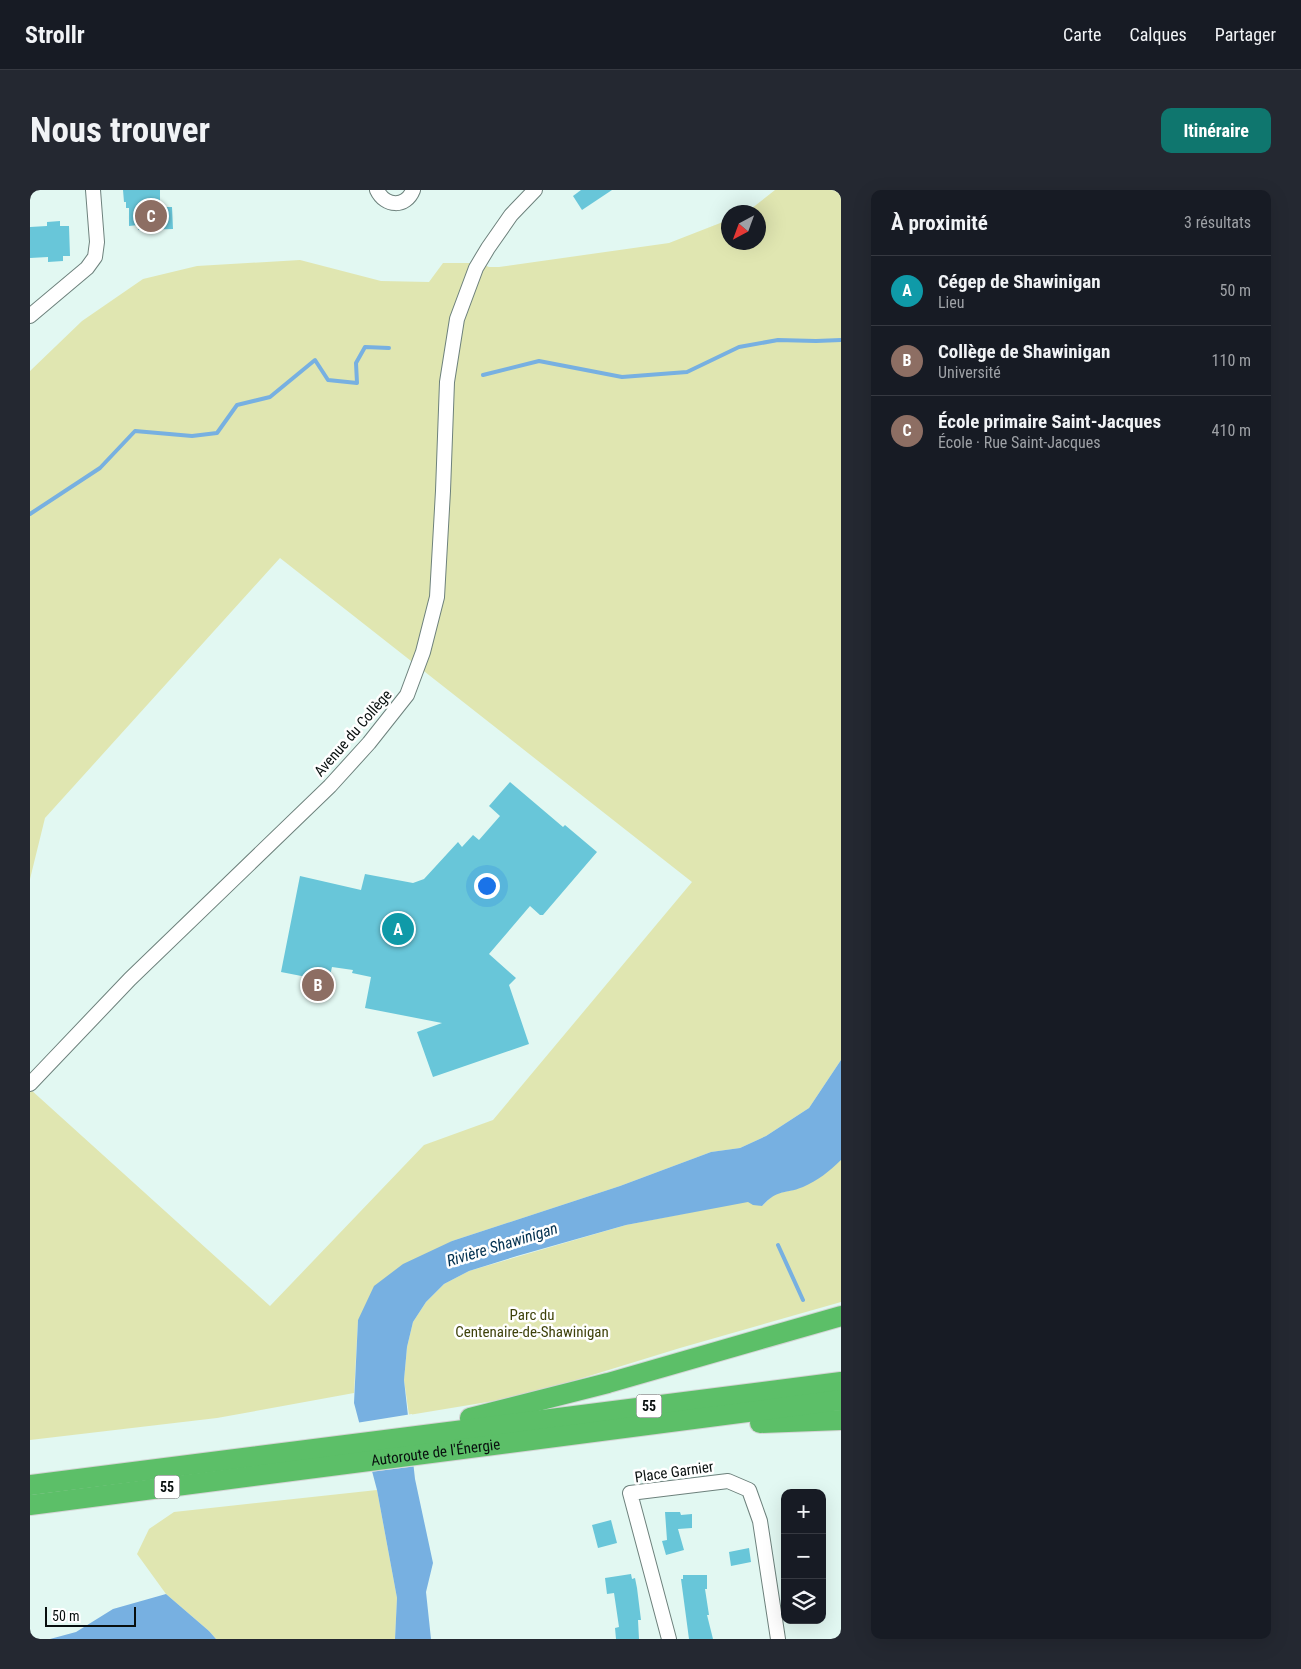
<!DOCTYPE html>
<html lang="fr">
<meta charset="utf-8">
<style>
:root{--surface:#171b24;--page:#242831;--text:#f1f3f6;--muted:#9ea1a6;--line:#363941;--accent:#0f766e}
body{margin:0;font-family:"Roboto Condensed",sans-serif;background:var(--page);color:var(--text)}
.controls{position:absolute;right:15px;bottom:15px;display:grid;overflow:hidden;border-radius:10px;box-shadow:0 5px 20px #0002}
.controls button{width:45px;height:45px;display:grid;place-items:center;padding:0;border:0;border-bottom:1px solid var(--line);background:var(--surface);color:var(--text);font:25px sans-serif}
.compass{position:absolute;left:691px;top:15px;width:45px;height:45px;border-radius:50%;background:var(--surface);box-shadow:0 5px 20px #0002;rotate:221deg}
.scale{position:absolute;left:15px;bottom:12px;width:91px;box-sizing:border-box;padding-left:5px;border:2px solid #080f0e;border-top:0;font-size:14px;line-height:18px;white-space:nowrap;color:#080f0e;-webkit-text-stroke:4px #fff;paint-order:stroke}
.you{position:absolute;left:456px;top:695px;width:18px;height:18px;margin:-12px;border:4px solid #fff;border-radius:50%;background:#1a73e8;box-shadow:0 0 0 8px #1a73e833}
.badge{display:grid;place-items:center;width:32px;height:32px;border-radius:50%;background:var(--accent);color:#fff;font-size:16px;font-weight:700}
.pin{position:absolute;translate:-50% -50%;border:2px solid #fff;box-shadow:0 1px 5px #0006}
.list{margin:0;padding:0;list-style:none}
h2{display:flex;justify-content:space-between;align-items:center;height:65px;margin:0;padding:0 20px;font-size:21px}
h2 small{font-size:16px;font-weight:400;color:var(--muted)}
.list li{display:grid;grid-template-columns:32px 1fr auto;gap:15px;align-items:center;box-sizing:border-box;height:70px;padding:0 20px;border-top:1px solid var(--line)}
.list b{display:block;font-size:19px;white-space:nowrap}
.list p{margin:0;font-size:16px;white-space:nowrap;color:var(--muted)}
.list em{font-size:16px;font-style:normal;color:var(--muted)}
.icon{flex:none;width:28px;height:28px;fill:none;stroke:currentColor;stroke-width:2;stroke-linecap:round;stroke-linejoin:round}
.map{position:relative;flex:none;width:811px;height:1449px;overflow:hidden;border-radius:10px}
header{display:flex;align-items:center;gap:30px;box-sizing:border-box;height:70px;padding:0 25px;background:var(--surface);border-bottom:1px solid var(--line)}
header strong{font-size:24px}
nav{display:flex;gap:28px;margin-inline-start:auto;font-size:18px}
.intro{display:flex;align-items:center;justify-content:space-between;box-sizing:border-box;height:120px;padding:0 30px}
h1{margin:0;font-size:35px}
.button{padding:12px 22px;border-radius:10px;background:var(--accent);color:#fff;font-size:18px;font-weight:700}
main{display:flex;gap:30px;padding:0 30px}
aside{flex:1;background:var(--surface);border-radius:10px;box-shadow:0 5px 20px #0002}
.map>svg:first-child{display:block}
</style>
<header>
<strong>Strollr</strong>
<nav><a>Carte</a><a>Calques</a><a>Partager</a></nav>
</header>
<div class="intro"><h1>Nous trouver</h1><a class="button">Itinéraire</a></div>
<main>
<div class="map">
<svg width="811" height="1449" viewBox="0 0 811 1449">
<rect width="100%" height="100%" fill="#e2f8f2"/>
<g fill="#e0e6b1">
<polygon points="745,0 811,0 811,870 779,918 736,946 710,958 681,962 590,996 422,1051 328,1130 324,1203 187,1228 0,1250 0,899 240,1116 394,955 463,930 662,692 250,368 15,628 0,689 0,181 52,131 113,89 167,76 270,70 351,91 399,92 413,73 449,73 459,77 469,77 639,53 698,30 698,52 728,52 728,22 717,22"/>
<polygon points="811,970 811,1112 650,1158 494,1206 379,1225 374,1190 377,1157 383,1132 396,1112 414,1094 439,1081 596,1035 718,1011 732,1016 744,1004 763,1000 787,989"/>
<polygon points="347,1300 367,1408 365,1449 186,1449 179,1441 136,1404 107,1364 119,1339 144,1322"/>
</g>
<g fill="#77b0e1">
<path d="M 811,870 L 811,970 C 800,981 787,991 773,997 C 753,1005 749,998 732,1016 L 723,1015 L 718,1012 L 596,1035 L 487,1066 L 439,1081 L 414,1094 L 396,1112 L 383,1132 L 377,1157 L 374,1190 L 385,1289 L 403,1373 L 396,1402 L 401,1449 L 365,1449 L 367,1408 L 347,1300 L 324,1213 L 328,1130 L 344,1096 L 373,1074 L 422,1051 L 590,996 L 681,962 L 710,958 L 736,946 L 779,918 Z"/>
<polygon points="136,1404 179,1441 186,1449 20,1449 46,1442 83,1419"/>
</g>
<polygon fill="#e2f8f2" points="382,1224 387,1276 340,1282 326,1233"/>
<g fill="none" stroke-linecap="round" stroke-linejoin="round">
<g stroke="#77b0e1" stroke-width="4">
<polyline points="453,185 509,171 592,187 657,182 709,157 748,150 786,151 811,150"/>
<polyline points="0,324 70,278 105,241 162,246 187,243 207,215 240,207 285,170 298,190 327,193 326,173 335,157 359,158"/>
<polyline points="748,1055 773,1110"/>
</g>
</g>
<g fill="#68c6d9">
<polygon points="93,0 130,0 130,17 142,17 143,39 108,40 108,35 99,36 99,18 96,18 96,12 94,12"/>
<polygon points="551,0 582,0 552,20 543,6"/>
<polygon points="30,31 30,36 39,36 40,66 33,66 33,71 18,72 18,67 0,68 0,37 17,36 17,32"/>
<polygon points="480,592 533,637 535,635 567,662 513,725 510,725 500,716 459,764 486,788 479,795 499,854 403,887 387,842 412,833 335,818 341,787 322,783 323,780 302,777 299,790 297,791 251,782 270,686 331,700 335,684 383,693 394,689 428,652 432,657 443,645 449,650 470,626 459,616"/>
<polygon points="635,1322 650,1322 651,1325 662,1324 662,1338 648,1339 654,1360 636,1365 632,1351 637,1350"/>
<polygon points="581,1330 587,1353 568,1358 562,1335"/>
<polygon points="719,1358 721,1372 701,1376 699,1362"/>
<polygon points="601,1384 602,1389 605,1388 607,1398 611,1430 608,1430 609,1449 586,1449 585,1438 589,1437 584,1403 577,1404 575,1388"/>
<polygon points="653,1385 677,1385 677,1399 675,1399 679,1425 677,1425 683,1449 659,1449 651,1389 653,1389"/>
</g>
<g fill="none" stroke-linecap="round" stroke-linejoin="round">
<defs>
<g id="minor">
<path d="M 347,0 C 355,17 376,18 383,0"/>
<polyline points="0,126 57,78 65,67 67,52 63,0"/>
<polyline points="0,894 100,789 300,596 339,553 377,505 393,462 407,407 413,301 417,192 427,129 446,78 458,58 481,25 505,0"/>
<polyline points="639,1449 600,1303 698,1291 719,1300 730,1331 748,1449"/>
</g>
<g id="highway">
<polyline points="440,1228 578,1193 811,1126"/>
<polyline points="730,1233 811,1230"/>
<polyline points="0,1295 811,1192"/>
<path id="s1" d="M 0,1315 L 811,1210"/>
</g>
</defs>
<use href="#minor" stroke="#6d817c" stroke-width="16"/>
<use href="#highway" stroke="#d3d4d4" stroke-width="22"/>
<use href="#minor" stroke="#fff" stroke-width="14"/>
<use href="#highway" stroke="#5cbf68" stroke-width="20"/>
</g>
<g text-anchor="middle" stroke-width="5" stroke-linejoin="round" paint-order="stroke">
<g fill="#fff" stroke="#525756" stroke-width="1">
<rect x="606.5" y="1204.5" width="25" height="23" rx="4"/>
<rect x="124.5" y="1285.5" width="25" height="23" rx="4"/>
</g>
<g font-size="14" font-weight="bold" fill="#080f0e">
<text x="619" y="1221">55</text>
<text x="137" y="1302">55</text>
</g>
<g font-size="15" fill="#080f0e" stroke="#fff">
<text transform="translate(323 543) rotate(-49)" y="5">Avenue du Collège</text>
<text dy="5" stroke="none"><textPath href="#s1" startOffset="409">Autoroute de l'Énergie</textPath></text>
<text transform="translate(644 1282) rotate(-8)" y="5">Place Garnier</text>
</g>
<g font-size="15" fill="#3f420b" stroke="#fff">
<text x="502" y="1130">Parc du<tspan x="502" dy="17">Centenaire-de-Shawinigan</tspan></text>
</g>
<g font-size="16" font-style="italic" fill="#033150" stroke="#fff">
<text transform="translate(472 1054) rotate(-17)" y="6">Rivière Shawinigan</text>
</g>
</g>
</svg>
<div class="controls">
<button>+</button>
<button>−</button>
<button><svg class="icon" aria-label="layers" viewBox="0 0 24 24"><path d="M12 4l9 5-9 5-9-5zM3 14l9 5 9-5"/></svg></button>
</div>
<svg class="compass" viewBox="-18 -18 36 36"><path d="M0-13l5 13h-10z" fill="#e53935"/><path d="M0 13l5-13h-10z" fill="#9ea1a6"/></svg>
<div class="scale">50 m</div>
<div class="you"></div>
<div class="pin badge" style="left:368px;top:739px;background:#0f9aa8">A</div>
<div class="pin badge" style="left:288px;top:795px;background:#8d6e63">B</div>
<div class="pin badge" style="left:121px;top:26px;background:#8d6e63">C</div>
</div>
<aside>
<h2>À proximité<small>3 résultats</small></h2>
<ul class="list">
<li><span class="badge" style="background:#0f9aa8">A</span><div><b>Cégep de Shawinigan</b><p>Lieu</p></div><em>50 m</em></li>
<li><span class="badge" style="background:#8d6e63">B</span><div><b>Collège de Shawinigan</b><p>Université</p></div><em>110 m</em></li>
<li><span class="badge" style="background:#8d6e63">C</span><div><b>École primaire Saint-Jacques</b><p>École · Rue Saint-Jacques</p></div><em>410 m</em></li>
</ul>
</aside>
</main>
